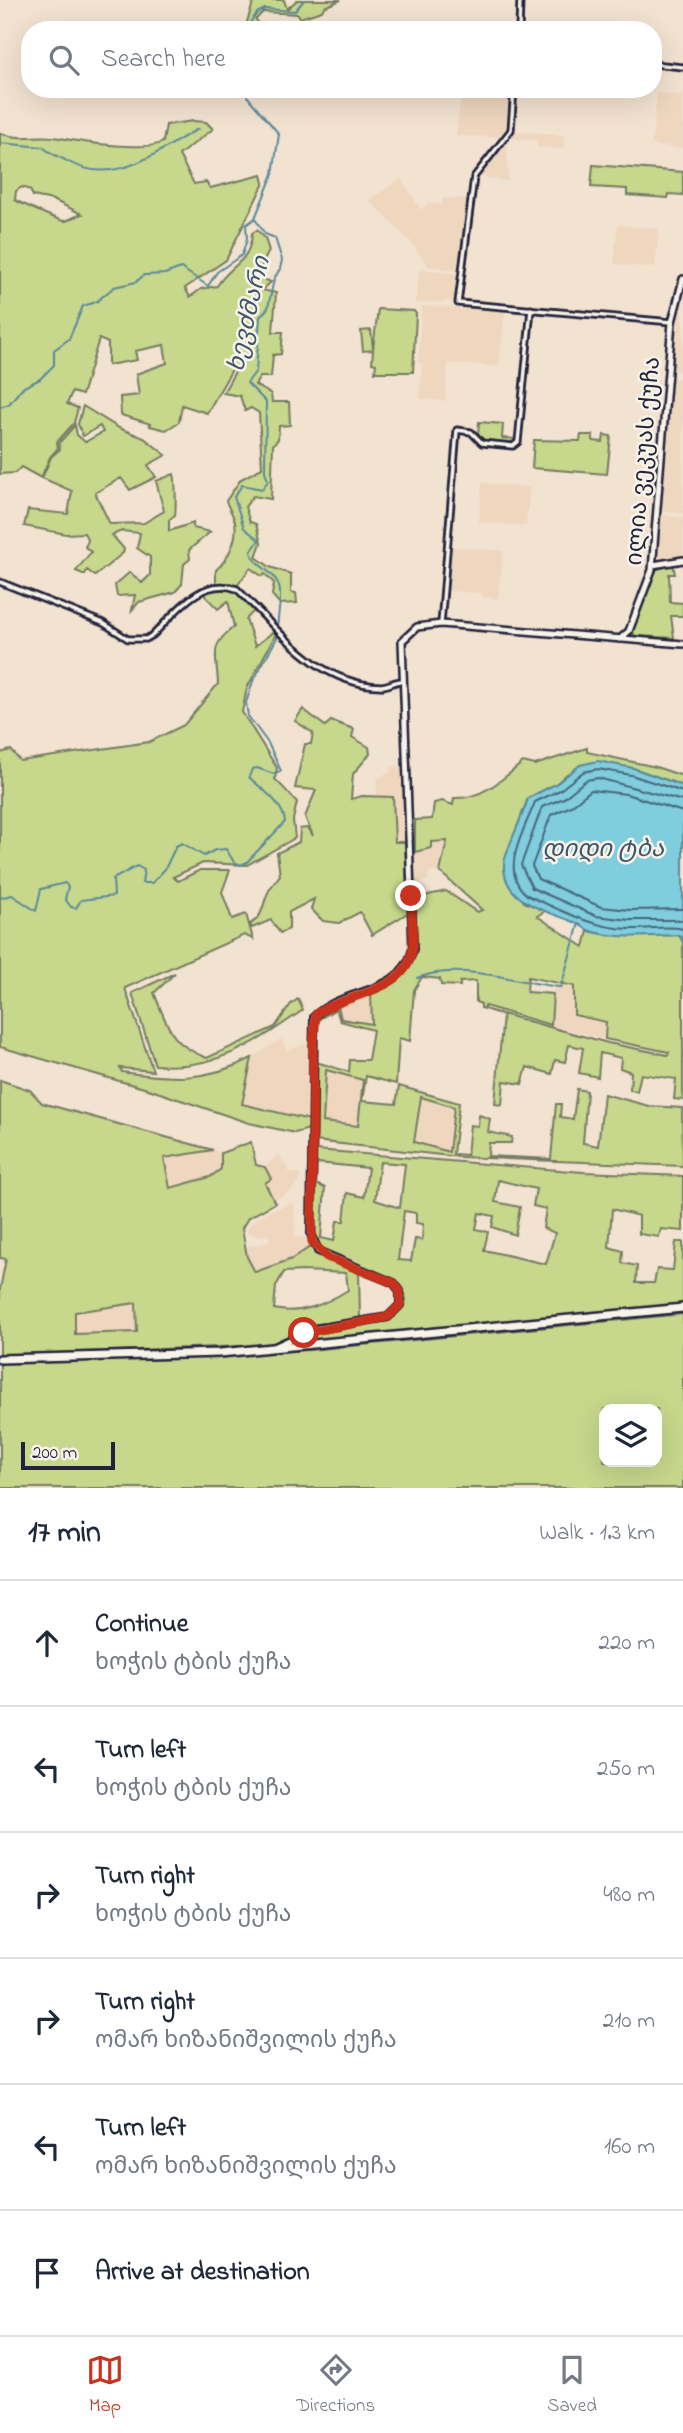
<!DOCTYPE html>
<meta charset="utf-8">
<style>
:root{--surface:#fff;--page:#f6f6f7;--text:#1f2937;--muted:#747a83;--line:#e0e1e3;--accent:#c8321e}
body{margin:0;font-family:"Indie Flower","Noto Sans Georgian",sans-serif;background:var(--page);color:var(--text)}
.controls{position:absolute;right:21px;bottom:21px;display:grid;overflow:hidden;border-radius:14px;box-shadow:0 7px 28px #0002}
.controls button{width:63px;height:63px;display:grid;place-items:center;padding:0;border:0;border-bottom:2px solid var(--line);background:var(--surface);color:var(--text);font:35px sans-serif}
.scale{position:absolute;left:21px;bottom:18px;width:94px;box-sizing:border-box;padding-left:7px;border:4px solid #22223b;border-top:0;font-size:19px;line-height:24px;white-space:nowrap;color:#22223b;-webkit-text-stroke:5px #f7f3e8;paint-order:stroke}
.stop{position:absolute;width:21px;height:21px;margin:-16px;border:5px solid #c8321e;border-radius:50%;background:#fff}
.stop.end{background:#c8321e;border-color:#fff;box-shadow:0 2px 7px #0008}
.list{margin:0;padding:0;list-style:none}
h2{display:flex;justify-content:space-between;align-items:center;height:91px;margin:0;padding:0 28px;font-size:30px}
h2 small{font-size:23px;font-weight:400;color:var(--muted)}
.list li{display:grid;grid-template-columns:46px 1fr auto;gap:21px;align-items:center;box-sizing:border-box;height:126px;padding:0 28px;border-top:2px solid var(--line)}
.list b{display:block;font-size:26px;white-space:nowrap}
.list p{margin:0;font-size:23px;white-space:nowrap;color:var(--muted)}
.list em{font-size:23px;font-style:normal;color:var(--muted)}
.icon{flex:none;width:38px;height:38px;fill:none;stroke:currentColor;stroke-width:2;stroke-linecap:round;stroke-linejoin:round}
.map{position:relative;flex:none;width:683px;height:1488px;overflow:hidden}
.search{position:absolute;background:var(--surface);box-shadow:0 7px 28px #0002;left:21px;right:21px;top:21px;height:77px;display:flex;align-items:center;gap:18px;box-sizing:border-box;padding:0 24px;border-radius:28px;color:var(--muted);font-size:26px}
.sheet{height:847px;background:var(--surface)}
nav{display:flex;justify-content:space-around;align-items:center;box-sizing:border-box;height:98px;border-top:2px solid var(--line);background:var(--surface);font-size:19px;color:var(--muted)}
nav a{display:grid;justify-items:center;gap:4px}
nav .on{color:var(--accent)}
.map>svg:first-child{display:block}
</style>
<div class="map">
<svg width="683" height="1488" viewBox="0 0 683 1488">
<rect width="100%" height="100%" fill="#f2e2d0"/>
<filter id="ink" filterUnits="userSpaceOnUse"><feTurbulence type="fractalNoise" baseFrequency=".0143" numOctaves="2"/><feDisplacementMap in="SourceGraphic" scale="14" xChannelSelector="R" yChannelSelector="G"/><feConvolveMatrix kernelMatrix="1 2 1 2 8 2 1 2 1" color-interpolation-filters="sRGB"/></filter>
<g filter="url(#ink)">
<g fill="#eed6bf">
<polygon points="462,89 512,89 508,131 503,137 456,136"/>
<polygon points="657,93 683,96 683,148 652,145"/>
<polygon points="514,131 564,135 563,149 537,147 537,141 513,138"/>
<polygon points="507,143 508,181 479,176 481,171"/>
<polygon points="401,179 421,210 428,203 442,205 443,198 468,199 459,271 428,266 411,242 369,200"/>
<polygon points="618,225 659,229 655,268 614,264"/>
<polygon points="420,269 458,274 454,301 415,303"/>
<polygon points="683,285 683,372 670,370 676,309"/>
<polygon points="422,306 505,311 499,366 448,363 445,401 420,399 422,363 418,363"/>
<polygon points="672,378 683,379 683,514 659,510"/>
<polygon points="482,483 530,487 526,526 479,522"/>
<polygon points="661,515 683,518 683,556 668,556 658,561 656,558"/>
<polygon points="449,547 503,551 498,598 482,597 482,593 446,591"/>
<polygon points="404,766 406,842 395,842 393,797 377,797 377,779 390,772 391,767"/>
<polygon points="448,841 440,872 428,872 428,881 413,883 411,852 430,842"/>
<polygon points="554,984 574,986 606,1022 605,1039 551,1025"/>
<polygon points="371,992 372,1024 341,1019 338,1006"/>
<polygon points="281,1039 287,1050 311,1043 310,1120 242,1104 252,1058"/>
<polygon points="326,1070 363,1080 358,1127 323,1122"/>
<polygon points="421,1097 454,1106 449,1152 414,1142"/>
<polygon points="213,1150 221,1153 221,1169 210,1177 169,1186 164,1158"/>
<polygon points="279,1154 289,1172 300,1174 299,1181 291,1191 274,1200 264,1183 271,1179 265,1167"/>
<polygon points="294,1203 295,1237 309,1237 310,1247 292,1259 255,1273 247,1257 247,1246 263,1244 269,1241 270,1236 247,1234 248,1226 268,1211"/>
<polygon points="137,1302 137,1332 75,1334 75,1312"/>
</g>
<g fill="#c7d78b" stroke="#747c63" stroke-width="2" fill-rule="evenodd">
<polygon points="254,0 284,0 287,9 297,0 341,0 324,7 322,11 300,18 298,14 263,12 256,19 260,30 240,30 247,22"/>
<path d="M 193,121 L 206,122 L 213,129 L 179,155 L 194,184 L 206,182 L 210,188 L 262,175 L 264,183 L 226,260 L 185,288 L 190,297 L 201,289 L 217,286 C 231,263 250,264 252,233 L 257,230 L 265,238 L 269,251 L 262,265 L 261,278 L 271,282 L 262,290 L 276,293 L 273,332 L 283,332 L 281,354 L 273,355 L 271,377 L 260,377 L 255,385 L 271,394 L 272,402 L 289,402 L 290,425 L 279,426 L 278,439 L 273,445 L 271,499 L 253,496 L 245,507 L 250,522 L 256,524 L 261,543 L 256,557 L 270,567 L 291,574 L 291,592 L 296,593 L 297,603 L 280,604 L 272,595 L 274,583 L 265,574 L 262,576 L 250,568 L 237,586 L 216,584 L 216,570 C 228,559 238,540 235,522 C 234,516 228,507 226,501 L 241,479 L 262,468 L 259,413 L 251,408 L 245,411 L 240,396 L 223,393 L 237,368 L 234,366 L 207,413 L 182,405 L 179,422 L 166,430 L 150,426 L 151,424 L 121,415 L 120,397 L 139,395 L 136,374 L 167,363 L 164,345 L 135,351 L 137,360 L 108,365 L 108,343 L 99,339 L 82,395 L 72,392 L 67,404 L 78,408 L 74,423 L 57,442 L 58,448 L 50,457 L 41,478 L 21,467 L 15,473 L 0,474 L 0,133 C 25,142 37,133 60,138 C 80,142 147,152 163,142 L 166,125 ZM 22,187 L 30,190 L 33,196 L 53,200 L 82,214 C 77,215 70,220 65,221 C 61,222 21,203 15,200 L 16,191 Z"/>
<polygon points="593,165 683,172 683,195 669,194 668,198 627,195 627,189 591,187"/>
<polygon points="378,309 414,311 416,314 413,372 375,372 376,364 372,363 373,350 363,351 361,331 371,330 373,349"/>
<path d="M 83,406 L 119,428 L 144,438 L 166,455 L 148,465 L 156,477 L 130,490 L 121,478 L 95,493 L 110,524 L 144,523 L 164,511 L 156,481 L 174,474 C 176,478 176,510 175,515 L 169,520 L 169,531 L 193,523 L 193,528 L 210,532 L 189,550 L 190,559 L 184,564 L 182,584 L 175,592 L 139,602 L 132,610 L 135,595 L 117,596 L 115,585 L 130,572 L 142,583 L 150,575 L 150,557 L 137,548 L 140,533 L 122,531 L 112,535 L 124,549 L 123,553 L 95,576 L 87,570 L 85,575 L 76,571 L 91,552 L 85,547 L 88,540 L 84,533 L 66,534 L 24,526 L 28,510 L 68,514 L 72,491 L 42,478 L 51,457 L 60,449 L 59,443 L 75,425 L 77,435 L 85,442 L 103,432 L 100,426 L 83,436 L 78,424 Z"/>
<polygon points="479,422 503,424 502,438 518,439 513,444 482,442 478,435"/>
<polygon points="581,435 593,435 593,441 603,442 604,435 611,436 607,474 532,468 534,440 580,441"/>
<polygon points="673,564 675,574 669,574 670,602 683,603 683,616 671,616 674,638 635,636 633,632 655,570"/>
<path d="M 227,587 L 239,593 L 254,611 L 246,619 L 255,646 L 273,632 L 276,634 L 247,688 L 242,712 L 277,768 L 275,779 L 297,802 L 293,820 L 295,838 L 247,865 L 203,863 L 173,877 L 178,881 L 200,870 L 230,870 L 222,892 L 232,919 L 246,914 L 253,939 L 244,935 L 125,988 L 153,1071 L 120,1068 L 122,1072 C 172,1079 205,1082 252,1058 L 242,1104 L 310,1120 L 309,1129 L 295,1133 L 249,1123 L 151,1090 L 0,1047 L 0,753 L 11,750 L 20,761 L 149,742 L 184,725 L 218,684 C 217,655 208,646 234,627 L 228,601 L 218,609 L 201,592 Z"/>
<path d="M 303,709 L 325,726 L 331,721 L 354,729 L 352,737 L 369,747 L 370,754 L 353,774 L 351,799 L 362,796 L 393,797 L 395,842 L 405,842 L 409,912 L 372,935 L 360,912 L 339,923 L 323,921 L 311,909 L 314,899 L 289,912 L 289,929 L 280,933 L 271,920 L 252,928 L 250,924 C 263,917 262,907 267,895 C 269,888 276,881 280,875 L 277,853 L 299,842 L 300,829 L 307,828 L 313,836 L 305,817 L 316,790 L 295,788 L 305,744 L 311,744 L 313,733 L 295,721 Z"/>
<path d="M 587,748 L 587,752 L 656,767 L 683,776 L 683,786 L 633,768 L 618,766 L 567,774 L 556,784 L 528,798 L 504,863 L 524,902 L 545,911 L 537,916 L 584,947 L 588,931 L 629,936 L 679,935 L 683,942 L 683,1100 L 674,1099 L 676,1079 L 641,1074 L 637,1091 L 630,1090 L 631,1072 L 620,1068 L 621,1058 L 600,1053 L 598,1077 L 579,1073 L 583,1048 L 569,1045 L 565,1062 L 555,1060 L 552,1074 L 527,1067 L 522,1084 L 504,1081 L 502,1105 L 495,1104 L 503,1015 L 481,1008 L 481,1004 L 476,1002 L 476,981 L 460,982 L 460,986 L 441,985 L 440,979 L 422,977 L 414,990 L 410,1041 L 399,1038 L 396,1084 L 366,1076 L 362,1101 L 396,1104 L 399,1086 L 459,1103 L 453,1154 L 467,1155 L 470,1125 L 478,1126 L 479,1115 L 490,1119 L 488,1132 L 512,1137 L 511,1143 L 489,1143 L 488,1156 L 551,1159 L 556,1104 L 561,1104 L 560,1117 L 573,1119 L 577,1089 L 587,1091 L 583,1143 L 598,1146 L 604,1094 L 649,1106 L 682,1108 L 683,1166 L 459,1157 L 315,1141 L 316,1017 L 338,1006 L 341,1019 L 372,1024 L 371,992 C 425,969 416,951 415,898 L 446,891 L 477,912 L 482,910 L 440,872 L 447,841 L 431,842 L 431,848 L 415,852 L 415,820 L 432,819 L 434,803 L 442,801 L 453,805 L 454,798 C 482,799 502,780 523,762 L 535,765 ZM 528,977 L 574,986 L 574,1015 L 606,1022 L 605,1039 L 669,1052 L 668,1055 L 608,1043 L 484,1009 L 485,1006 L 551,1025 L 553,994 L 527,992 ZM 336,1009 L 340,1021 L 373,1030 L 368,1060 L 350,1060 L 349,1072 L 316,1062 L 318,1020 ZM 326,1070 L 363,1080 L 358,1126 L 323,1122 ZM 421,1097 L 454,1107 L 449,1152 L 414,1142 Z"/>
<path d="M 175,973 L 154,993 C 169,1028 169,1043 207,1058 L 275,1027 L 291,1004 L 298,999 L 303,1010 C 256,1043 215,1071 155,1065 L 132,993 Z"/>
<path d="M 0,1080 L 30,1090 L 42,1103 L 213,1150 L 164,1158 L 170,1188 L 210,1177 L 221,1169 L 221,1153 L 251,1142 L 256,1165 L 265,1167 L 271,1179 L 265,1183 L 275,1203 L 248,1218 L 242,1228 L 247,1257 L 255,1272 L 292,1259 L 310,1247 L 325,1258 L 359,1271 L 360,1319 L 309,1325 L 270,1345 L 0,1355 L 0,1289 L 6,1259 L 0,1258 ZM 303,1271 L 346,1273 L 348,1290 C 325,1304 302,1315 274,1309 L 276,1286 L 284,1272 ZM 136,1303 L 137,1332 L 75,1334 L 75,1312 Z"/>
<path d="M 316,1150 L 583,1172 L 683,1176 L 683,1231 L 661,1229 L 659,1237 L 639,1234 L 639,1216 L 612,1209 L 609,1247 L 623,1251 L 622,1263 L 637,1266 L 636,1283 L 654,1283 L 657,1269 L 673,1270 L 676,1242 L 683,1242 L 683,1305 L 306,1341 L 308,1333 L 317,1331 L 389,1320 C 445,1281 344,1268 327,1254 C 325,1252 316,1241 314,1238 C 309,1223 315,1168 316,1150 ZM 380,1162 L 405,1164 L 400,1208 L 375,1200 ZM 317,1163 L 368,1168 L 364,1197 L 347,1193 L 344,1221 L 337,1221 L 334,1241 L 321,1238 L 325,1188 L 316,1184 ZM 498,1180 L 536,1189 L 533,1206 L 546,1209 L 543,1228 L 555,1233 L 546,1264 L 484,1250 L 488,1232 L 476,1229 L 479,1213 L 494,1216 L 492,1227 L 515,1235 L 520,1207 L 495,1202 ZM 404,1211 L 416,1213 L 416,1223 L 423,1224 L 422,1240 L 415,1239 L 411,1261 L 398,1260 Z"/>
<path d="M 683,1314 L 683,1488 L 0,1488 L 0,1361 L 310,1350 ZM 604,1409 L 657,1409 L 657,1462 L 604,1462 Z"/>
</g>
<path fill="#7fcddd" stroke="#5a899c" stroke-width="2" d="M 598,761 L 633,768 L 683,786 L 683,942 L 679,935 C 651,936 620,939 593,932 C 585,930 581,924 574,922 C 547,911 502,902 504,864 C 505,851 524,814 528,798 L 556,784 L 580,765 Z"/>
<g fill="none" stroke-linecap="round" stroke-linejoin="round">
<g stroke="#47667c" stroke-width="2">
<path d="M 683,792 L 631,775 L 598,769 L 583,772 L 560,790 L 535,802 C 524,831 498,871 527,895 C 560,910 593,928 629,929 C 646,930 666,925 683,929"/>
<polyline points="683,801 598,778 586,780 564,798 542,807 521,865 532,888 596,916 630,920 683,920"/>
<polyline points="683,812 626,794 591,790 571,806 551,815 532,866 538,879 601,907 630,910 683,909"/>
</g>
<g stroke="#5a899c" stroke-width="2">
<polyline points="245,30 257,13 265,9 295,11 304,0"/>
<polyline points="245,89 245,91"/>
<polyline points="247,96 279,134 273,174 255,218"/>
<path d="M 0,143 L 43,147 C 49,153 57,156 65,160 C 114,189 155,152 198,129"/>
<path d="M 255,219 L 265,234 L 275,238 L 282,260 L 280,269 L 274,279 L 268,308 L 260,317 L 256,371 L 247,383 L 266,402 L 265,471 L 268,481 L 262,489 L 242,485 L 234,497 L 244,528 L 259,540 L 251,552 C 255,567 274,570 279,586 C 283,601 276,615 278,630"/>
<polyline points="0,407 9,404 22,388 40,379 54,365 54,350 69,339 83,306 96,302 114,287 136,282 144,275 165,274 181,268 208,286 217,272 242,255 247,239 246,225 254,219"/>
<path d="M 0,898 L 12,895 L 36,911 L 41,889 L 65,883 L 68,887 L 65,899 L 71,907 L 76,908 L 81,900 L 114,896 L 113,879 L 137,866 L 144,870 L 142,883 L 152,883 L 165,869 L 176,846 L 182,843 L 204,856 L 215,850 L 226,849 L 234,862 L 241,865 L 247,862 L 285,822 C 283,802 262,790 249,777 L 252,769 L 257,768 L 274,774 L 281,771 L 268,743 L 248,716 L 246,703 L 253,681 L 278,636"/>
<path d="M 417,978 C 459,961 518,983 561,987 L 579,923"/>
</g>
<defs>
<g id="minor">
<polyline points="519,30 520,0"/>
<polyline points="653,64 683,67"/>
<polyline points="514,89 511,130 474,177 458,303 672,322"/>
<path d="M 0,582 L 103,623 L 128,639 L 146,639 L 153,635 C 176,612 201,576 237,589 C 280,630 316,684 381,686 C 389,686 394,681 402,681"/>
<polyline points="441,624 457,430 471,432 482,443 513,446 518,442 531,309"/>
</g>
<g id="major">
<polyline points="653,565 683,560"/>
<polyline points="620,639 629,631 652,570 672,322 683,279"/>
<path d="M 276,1346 L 314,1329 L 388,1317 L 400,1305 L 400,1291 L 394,1283 L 318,1251 L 311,1234 L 314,1017 C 344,986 400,998 413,949 L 402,641 L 417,627 L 441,624 L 683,644"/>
</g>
<polyline id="highway" points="0,1359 220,1353 683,1308"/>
</defs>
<use href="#minor" stroke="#22223b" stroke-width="9"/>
<use href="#major" stroke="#22223b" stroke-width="10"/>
<use href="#highway" stroke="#22223b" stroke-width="12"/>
<use href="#minor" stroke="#f7f3e8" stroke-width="3.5"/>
<use href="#major" stroke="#f7f3e8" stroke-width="5"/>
<use href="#highway" stroke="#f7f3e8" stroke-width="7"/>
</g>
</g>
<g fill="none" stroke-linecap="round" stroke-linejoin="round" filter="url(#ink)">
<path stroke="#c8321e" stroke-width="9" d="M 304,1333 L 388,1317 L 400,1305 L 400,1291 L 394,1283 L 327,1257 L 312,1242 L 313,1045 L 316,1014 C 345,993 406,993 412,951 C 415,934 411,914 411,896"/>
</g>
<g text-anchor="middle" stroke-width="5" stroke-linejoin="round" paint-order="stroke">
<g font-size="23" fill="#22223b" stroke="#f7f3e8">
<text transform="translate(642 461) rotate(-85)" y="8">ილია ვეკუას ქუჩა</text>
</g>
<g font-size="24" font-style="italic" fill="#3e556c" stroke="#f7f3e8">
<text transform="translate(248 314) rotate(-77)" y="8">ხევძმარი</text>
<text x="603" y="856">დიდი ტბა</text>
</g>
</g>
</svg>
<div class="controls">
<button><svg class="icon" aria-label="layers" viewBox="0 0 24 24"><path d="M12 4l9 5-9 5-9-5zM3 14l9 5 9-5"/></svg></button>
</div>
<div class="scale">200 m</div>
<div class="stop" style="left:304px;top:1333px"></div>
<div class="stop end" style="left:411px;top:896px"></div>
<div class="search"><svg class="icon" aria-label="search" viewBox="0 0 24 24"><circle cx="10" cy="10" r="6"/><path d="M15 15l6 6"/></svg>Search here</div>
</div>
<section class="sheet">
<h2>17 min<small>Walk · 1.3 km</small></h2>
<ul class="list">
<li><svg class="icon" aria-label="ahead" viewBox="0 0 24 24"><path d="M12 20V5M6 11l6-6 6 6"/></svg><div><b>Continue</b><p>ხოჭის ტბის ქუჩა</p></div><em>220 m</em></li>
<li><svg class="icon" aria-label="left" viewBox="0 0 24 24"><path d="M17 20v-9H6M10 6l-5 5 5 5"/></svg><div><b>Turn left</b><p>ხოჭის ტბის ქუჩა</p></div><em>250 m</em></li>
<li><svg class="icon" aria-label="right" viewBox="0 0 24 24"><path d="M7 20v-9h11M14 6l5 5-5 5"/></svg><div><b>Turn right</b><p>ხოჭის ტბის ქუჩა</p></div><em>480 m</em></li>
<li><svg class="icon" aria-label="right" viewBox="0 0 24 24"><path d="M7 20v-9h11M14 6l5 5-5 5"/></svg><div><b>Turn right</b><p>ომარ ხიზანიშვილის ქუჩა</p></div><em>210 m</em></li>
<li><svg class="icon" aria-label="left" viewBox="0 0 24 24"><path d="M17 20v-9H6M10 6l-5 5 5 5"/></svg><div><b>Turn left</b><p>ომარ ხიზანიშვილის ქუჩა</p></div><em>160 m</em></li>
<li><svg class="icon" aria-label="arrive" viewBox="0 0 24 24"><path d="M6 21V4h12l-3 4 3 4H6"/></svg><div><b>Arrive at destination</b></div></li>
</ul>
</section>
<nav>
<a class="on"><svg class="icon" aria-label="map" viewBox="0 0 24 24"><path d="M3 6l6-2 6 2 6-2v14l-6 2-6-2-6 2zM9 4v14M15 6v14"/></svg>Map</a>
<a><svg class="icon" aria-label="directions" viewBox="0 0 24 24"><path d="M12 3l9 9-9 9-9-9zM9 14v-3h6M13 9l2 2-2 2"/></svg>Directions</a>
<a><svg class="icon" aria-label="saved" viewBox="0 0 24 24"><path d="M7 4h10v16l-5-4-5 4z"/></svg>Saved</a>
</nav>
